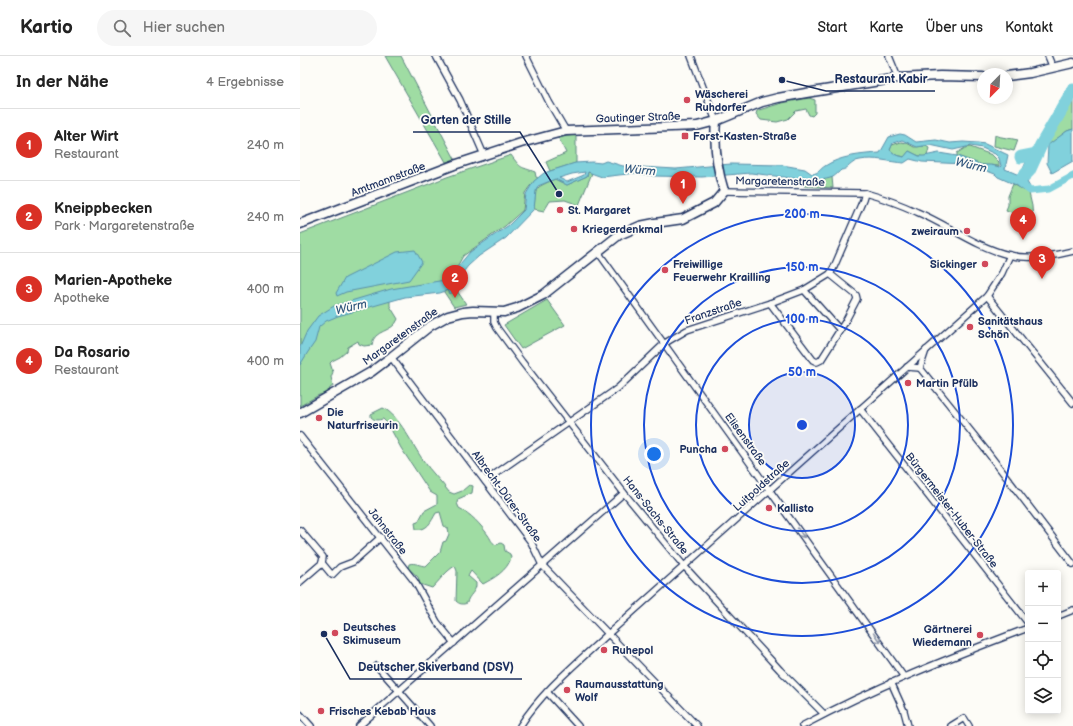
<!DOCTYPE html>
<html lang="de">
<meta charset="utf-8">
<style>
:root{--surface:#fff;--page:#f6f6f6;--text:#222;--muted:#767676;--line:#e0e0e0;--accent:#d93025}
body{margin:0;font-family:"Balsamiq Sans",sans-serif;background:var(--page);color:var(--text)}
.controls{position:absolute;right:12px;bottom:12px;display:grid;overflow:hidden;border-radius:4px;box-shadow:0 2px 10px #0003}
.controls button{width:36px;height:36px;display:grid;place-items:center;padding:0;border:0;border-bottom:1px solid var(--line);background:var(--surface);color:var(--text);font:20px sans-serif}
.compass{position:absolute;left:677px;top:12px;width:36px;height:36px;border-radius:50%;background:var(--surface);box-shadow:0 2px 10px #0003;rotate:204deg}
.you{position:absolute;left:354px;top:398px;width:14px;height:14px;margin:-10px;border:3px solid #fff;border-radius:50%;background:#1a73e8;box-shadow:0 0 0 6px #1a73e833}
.badge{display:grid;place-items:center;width:26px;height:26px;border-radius:50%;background:var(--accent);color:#fff;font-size:13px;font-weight:700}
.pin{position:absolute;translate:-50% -33px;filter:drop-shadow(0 1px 2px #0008)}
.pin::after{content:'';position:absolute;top:21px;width:14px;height:12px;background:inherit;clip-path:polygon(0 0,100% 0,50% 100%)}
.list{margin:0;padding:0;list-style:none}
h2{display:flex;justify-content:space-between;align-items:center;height:52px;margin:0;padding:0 16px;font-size:17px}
h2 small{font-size:13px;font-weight:400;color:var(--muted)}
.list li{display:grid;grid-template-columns:26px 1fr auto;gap:12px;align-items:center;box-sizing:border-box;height:72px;padding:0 16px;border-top:1px solid var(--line)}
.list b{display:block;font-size:15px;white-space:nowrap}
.list p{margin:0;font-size:13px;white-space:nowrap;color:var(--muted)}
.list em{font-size:13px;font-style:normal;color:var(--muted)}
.icon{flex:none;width:22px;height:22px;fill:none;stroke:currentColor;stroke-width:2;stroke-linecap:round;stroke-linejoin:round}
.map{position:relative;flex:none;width:773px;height:670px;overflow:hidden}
header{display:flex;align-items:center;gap:24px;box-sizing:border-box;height:56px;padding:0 20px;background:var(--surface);border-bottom:1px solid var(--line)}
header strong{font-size:19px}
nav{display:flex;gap:22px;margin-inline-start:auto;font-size:14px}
.search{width:280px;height:36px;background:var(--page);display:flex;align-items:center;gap:10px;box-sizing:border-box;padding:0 14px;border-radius:22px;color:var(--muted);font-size:15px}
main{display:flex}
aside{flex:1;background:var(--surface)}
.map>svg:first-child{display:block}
</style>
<header>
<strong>Kartio</strong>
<div class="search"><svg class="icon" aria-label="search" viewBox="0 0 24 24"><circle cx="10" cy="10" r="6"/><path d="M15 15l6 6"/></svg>Hier suchen</div>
<nav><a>Start</a><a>Karte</a><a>Über uns</a><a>Kontakt</a></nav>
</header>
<main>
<aside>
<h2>In der Nähe<small>4 Ergebnisse</small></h2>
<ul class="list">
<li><span class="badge">1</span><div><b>Alter Wirt</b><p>Restaurant</p></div><em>240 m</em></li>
<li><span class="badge">2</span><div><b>Kneippbecken</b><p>Park · Margaretenstraße</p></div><em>240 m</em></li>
<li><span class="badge">3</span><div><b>Marien-Apotheke</b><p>Apotheke</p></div><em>400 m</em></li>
<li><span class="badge">4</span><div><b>Da Rosario</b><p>Restaurant</p></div><em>400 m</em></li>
</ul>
</aside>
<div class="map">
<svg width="773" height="670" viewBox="0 0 773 670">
<rect width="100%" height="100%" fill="#fdfcf7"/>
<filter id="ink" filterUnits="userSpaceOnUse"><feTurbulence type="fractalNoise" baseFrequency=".025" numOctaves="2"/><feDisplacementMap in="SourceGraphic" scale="8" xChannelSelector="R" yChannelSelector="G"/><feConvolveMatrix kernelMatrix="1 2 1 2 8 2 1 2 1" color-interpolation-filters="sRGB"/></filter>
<g filter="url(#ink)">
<g fill="#9fdca3" stroke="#5d8680">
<polygon points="85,0 101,0 155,103 146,106"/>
<polygon points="509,42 515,44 515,57 512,60 509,59 506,53 496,55 488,63 477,66 461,64 456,58 457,55 459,54 482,47"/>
<polygon points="773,42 773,73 767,75 749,89 746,87 745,83 757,66 763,54"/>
<polygon points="276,79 276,107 250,115 246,106 266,97 258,81"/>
<path d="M 695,79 C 702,82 710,82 718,84 L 714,95 L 694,90 Z"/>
<path d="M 601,86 L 607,87 L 614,91 L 626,90 L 629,92 L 627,100 C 621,102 615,98 609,95 L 605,101 L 596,99 L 590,94 L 592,89 Z"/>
<polygon points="670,91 692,99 699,106 699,110 682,109 657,100 657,97 665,92"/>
<path d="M 211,99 C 222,114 220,110 235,116 L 236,121 L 238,122 L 230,130 L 225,137 L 223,154 L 205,170 L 163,200 L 150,223 L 88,245 L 90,245 L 90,250 L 98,263 C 93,277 73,273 72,289 L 64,290 L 59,288 L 58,285 L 48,291 L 47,295 L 40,301 L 32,305 L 30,307 L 33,316 L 31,321 L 33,330 L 30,332 L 29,337 L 19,339 L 0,350 L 0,178 L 147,121 Z"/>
<path d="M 288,116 L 292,117 L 279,149 L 265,144 L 250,145 L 244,155 L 234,153 C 236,130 233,133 255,123 L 267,129 L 287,120 Z"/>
<polygon points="532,121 533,132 504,130 505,122 509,125 518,124"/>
<polygon points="713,128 729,137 732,150 733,165 706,154 708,149 708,140"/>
<polygon points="153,229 166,248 154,251 144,236"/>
<polygon points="247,244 265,269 221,293 204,269"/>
<path d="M 83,352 C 99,359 113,390 123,404 C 131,416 141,425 149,436 L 154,438 L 162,435 L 169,429 L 173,430 L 172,437 L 158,443 L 157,447 L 159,452 C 171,458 180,468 188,479 C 191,483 191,486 196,489 L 201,487 L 204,489 L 205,495 L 210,498 L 211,502 C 207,515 194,522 183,528 L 171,515 L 168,520 L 176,527 C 177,536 168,539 167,547 C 163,549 159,548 156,545 L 157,515 L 155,510 C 147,514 139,525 132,532 L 120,528 L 118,521 L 108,512 L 109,508 C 115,506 120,510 126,510 L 140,496 L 143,486 L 146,485 L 149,478 L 148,472 L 144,470 L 140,456 L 136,457 C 131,466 127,475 116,473 L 115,467 L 118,466 L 124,455 L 137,448 L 137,440 L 130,436 L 101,392 L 88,368 L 83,363 C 78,364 75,365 71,361 L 71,358 Z"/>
</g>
<g fill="#81d1dc" stroke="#5890aa" fill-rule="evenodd">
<polygon points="773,73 773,105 752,117 747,107 748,89 767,75"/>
<path d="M 600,78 L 605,79 L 616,86 L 636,84 L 650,87 L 663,86 L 678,87 L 685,88 L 708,99 L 705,113 L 719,119 L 723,113 L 726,106 L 734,109 L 727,126 L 730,131 L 728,135 L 723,134 L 716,129 L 698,121 L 695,118 L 679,112 L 665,108 L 622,106 L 610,103 L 604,107 C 589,106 575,101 560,104 C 551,105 548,114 541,114 C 539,116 536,119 533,121 C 526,124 511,126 505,121 L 499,123 L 451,117 L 402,121 L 354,120 L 336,117 L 302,121 L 288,116 L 287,120 L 267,129 L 255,123 L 238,130 L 236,135 L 234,153 L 206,182 L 179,200 L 168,210 L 153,229 L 156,234 L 150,238 L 148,234 L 140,237 L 105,241 L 38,260 L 26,265 L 19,271 L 15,286 L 8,296 L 0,309 L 0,291 L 7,275 L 18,260 L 34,250 L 91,233 L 145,224 L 155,214 L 170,196 L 209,169 L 224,154 L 226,138 L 234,125 L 244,117 L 275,107 L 292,106 L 301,107 L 306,105 L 323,110 L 376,113 L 431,108 L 482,109 L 505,113 L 512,118 C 519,117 520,113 525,110 C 540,100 562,98 580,97 L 589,81 ZM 602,84 L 617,91 L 630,89 L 653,94 L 671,90 L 682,92 L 695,98 L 699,102 L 701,110 L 700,111 L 691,109 L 682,109 L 657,100 L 639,97 L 624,100 L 619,100 L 609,95 L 604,101 L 596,99 L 590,94 L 593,87 ZM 285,116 L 284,119 L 267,126 L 259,122 L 272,118 Z"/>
<polygon points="115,194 122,206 109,224 46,236 37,240 36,237 45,222 97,196"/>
</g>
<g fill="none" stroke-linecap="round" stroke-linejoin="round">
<polyline stroke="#5890aa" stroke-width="2" points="772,35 773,33"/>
<polyline stroke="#81d1dc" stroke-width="7" points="721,128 730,135 749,133 773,120"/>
<g stroke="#81d1dc" stroke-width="13">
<polyline points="721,101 736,98"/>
<polyline points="722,122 729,115 741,89 773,34"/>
</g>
<defs>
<g id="street">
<polyline points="136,0 160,44 184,99"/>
<polyline points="226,0 249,46 266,75"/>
<polyline points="391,0 416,65"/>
<polyline points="589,0 598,22"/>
<polyline points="748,0 753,12"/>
<path d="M 424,135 L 565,137 C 583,142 600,148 617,156 C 648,169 676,191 709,199 C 729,204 753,200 773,195"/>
<polyline points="298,196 604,621"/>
<polyline points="504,234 540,274"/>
<polyline points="687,240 773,347"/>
<polyline points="470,247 513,304 517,306 521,304 545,266 557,243 556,239 530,218"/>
<polyline points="194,257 194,266 197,272 222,306 324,437 384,510 480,614 524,658"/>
<polyline points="626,294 620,312 685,393 773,508"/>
<polyline points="91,301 231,486 242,509 397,670"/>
<polyline points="607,311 620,312"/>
<polyline points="560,353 728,567"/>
<polyline points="0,380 115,526 137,566 154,587"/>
<polyline points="185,425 318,332 365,287 387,274 470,247 504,234 530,218 534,211 563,144 565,137"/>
<polyline points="0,474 23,501 22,507 32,519 40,511 53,506 81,481"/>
<polyline points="0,526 22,507"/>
<polyline points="758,560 773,554"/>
<polyline points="77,610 130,670"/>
<polyline points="591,626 604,655 608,670"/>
<polyline points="247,636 278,670"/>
<polyline points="0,658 11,670"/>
<polyline points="59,670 324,437"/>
<path d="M 220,670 C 243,634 277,607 308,578 L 687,240 L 702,217 L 710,199"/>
<path d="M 502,670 C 575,631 651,601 728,572"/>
<polyline points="651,670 664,662 669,670"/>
</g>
<g id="secondary">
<polyline points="707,20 730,17 773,7"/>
<polyline points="0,168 154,109 221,87 266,75 397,70 416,65 462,46 478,42 506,37 598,22 640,20 683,21"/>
<path d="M 0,357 L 71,316 L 91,301 L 130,270 L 148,260 L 163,256 L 173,255 L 204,256 L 217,252 L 243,239 L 319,179 L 340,170 L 355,167 L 383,163 L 414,147 L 424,135 C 417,113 414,88 416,65"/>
</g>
</defs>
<use href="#street" stroke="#1b2f5e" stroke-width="8"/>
<use href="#secondary" stroke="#1b2f5e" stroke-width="11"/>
<use href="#street" stroke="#fdfcf7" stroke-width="5.5"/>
<use href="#secondary" stroke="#fdfcf7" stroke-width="8"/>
</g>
<defs><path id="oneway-shaft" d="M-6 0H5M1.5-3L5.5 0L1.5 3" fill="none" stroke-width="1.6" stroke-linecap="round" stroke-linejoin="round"/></defs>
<g stroke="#8c96aa">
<use href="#oneway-shaft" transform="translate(501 477) rotate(55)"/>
<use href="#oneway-shaft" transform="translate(577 582) rotate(54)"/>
</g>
</g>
<circle cx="502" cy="369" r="53" fill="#1d4ed8" fill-opacity=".12"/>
<g fill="none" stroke="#1d4ed8" stroke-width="2">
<circle cx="502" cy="369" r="53"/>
<circle cx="502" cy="369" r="106"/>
<circle cx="502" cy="369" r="158"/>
<circle cx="502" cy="369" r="211"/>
</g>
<g fill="#d1495b" stroke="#fdfcf7" stroke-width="1.5">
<circle cx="387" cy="44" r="4"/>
<rect x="381" y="76" width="8" height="8" rx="2"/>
<circle cx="260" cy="154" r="4"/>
<circle cx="274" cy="173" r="4"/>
<circle cx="667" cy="175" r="4"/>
<circle cx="685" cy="208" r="4"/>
<circle cx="365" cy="214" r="4"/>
<circle cx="670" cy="271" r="4"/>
<circle cx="608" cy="327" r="4"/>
<circle cx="19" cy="362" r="4"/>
<circle cx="425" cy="393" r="4"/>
<circle cx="469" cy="452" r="4"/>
<circle cx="35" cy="577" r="4"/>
<circle cx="680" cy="579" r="4"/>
<circle cx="304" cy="594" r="4"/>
<circle cx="267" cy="634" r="4"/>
<circle cx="21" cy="655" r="4"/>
</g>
<g text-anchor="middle" stroke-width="3.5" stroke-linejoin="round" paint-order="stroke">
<g font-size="11" font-weight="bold" fill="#1b2f5e" stroke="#fdfcf7" text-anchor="start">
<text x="395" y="42">Wäscherei<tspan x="395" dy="13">Ruhdorfer</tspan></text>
<text x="393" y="84">Forst-Kasten-Straße</text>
<text x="268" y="158">St. Margaret</text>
<text x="282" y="177">Kriegerdenkmal</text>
<text x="659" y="179" text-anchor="end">zweiraum</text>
<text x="373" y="212">Freiwillige<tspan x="373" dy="13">Feuerwehr Krailling</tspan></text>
<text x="677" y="212" text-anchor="end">Sickinger</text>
<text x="678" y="269">Sanitätshaus<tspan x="678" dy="13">Schön</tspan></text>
<text x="616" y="331">Martin Pfülb</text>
<text x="27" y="360">Die<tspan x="27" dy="13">Naturfriseurin</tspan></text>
<text x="417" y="397" text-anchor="end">Puncha</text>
<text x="477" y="456">Kallisto</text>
<text x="43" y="575">Deutsches<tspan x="43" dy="13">Skimuseum</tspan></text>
<text x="672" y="577" text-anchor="end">Gärtnerei<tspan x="672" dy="13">Wiedemann</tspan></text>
<text x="312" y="598">Ruhepol</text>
<text x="275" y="632">Raumausstattung<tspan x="275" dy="13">Wolf</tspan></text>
<text x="29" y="659">Frisches Kebab Haus</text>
</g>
<g font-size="11" fill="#1b2f5e" stroke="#fdfcf7">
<text transform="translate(338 61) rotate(-2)" y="4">Gautinger Straße</text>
<text transform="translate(88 123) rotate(-21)" y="4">Amtmannstraße</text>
<text transform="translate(480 125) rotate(1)" y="4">Margaretenstraße</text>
<text transform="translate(413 255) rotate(-19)" y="4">Franzstraße</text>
<text transform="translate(100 280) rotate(-36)" y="4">Margaretenstraße</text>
<text transform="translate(446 383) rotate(54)" y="4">Elisenstraße</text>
<text transform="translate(461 429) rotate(-42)" y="4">Luitpoldstraße</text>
<text transform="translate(207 440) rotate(54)" y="4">Albrecht-Dürer-Straße</text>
<text transform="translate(652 454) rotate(52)" y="4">Bürgermeister-Huber-Straße</text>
<text transform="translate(356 459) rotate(51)" y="4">Hans-Sachs-Straße</text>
<text transform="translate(88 475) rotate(52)" y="4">Jahnstraße</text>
</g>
<g font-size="12" font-style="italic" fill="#34587e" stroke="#fdfcf7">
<text transform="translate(671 109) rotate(13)" y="4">Würm</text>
<text transform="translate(340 114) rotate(5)" y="4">Würm</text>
<text transform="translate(51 251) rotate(-13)" y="4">Würm</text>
</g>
</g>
<circle cx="502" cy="369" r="6" fill="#1d4ed8" stroke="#fdfcf7" stroke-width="2"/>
<g font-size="12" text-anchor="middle" font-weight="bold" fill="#1d4ed8" stroke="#fdfcf7" stroke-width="3.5" stroke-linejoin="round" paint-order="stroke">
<text x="502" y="162">200 m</text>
<text x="502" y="215">150 m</text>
<text x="502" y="267">100 m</text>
<text x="502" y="320">50 m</text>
</g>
<path fill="none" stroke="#1b2f5e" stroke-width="1.5" d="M482 24L526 35H635M259 138L220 76H113M24 578L50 623H222"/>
<g fill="#1b2f5e" stroke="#fdfcf7" stroke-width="1.5">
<circle cx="482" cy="24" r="4"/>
<circle cx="259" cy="138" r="4"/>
<circle cx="24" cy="578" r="4"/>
</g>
<g font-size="12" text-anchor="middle" font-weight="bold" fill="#1b2f5e" stroke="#fdfcf7" stroke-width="3.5" stroke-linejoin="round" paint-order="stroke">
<text x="581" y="27">Restaurant Kabir</text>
<text x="166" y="68">Garten der Stille</text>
<text x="136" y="615">Deutscher Skiverband (DSV)</text>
</g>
</svg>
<div class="controls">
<button>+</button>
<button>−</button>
<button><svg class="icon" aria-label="locate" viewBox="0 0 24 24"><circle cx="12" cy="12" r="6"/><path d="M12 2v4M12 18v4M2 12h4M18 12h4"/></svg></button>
<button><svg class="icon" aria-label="layers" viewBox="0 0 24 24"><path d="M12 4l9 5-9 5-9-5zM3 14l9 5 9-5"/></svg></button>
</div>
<svg class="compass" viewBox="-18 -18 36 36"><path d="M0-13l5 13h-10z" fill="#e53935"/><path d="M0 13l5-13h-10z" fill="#767676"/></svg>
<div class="you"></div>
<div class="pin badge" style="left:383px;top:148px">1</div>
<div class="pin badge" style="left:155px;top:242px">2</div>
<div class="pin badge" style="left:742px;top:223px">3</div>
<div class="pin badge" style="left:723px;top:184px">4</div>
</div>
</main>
